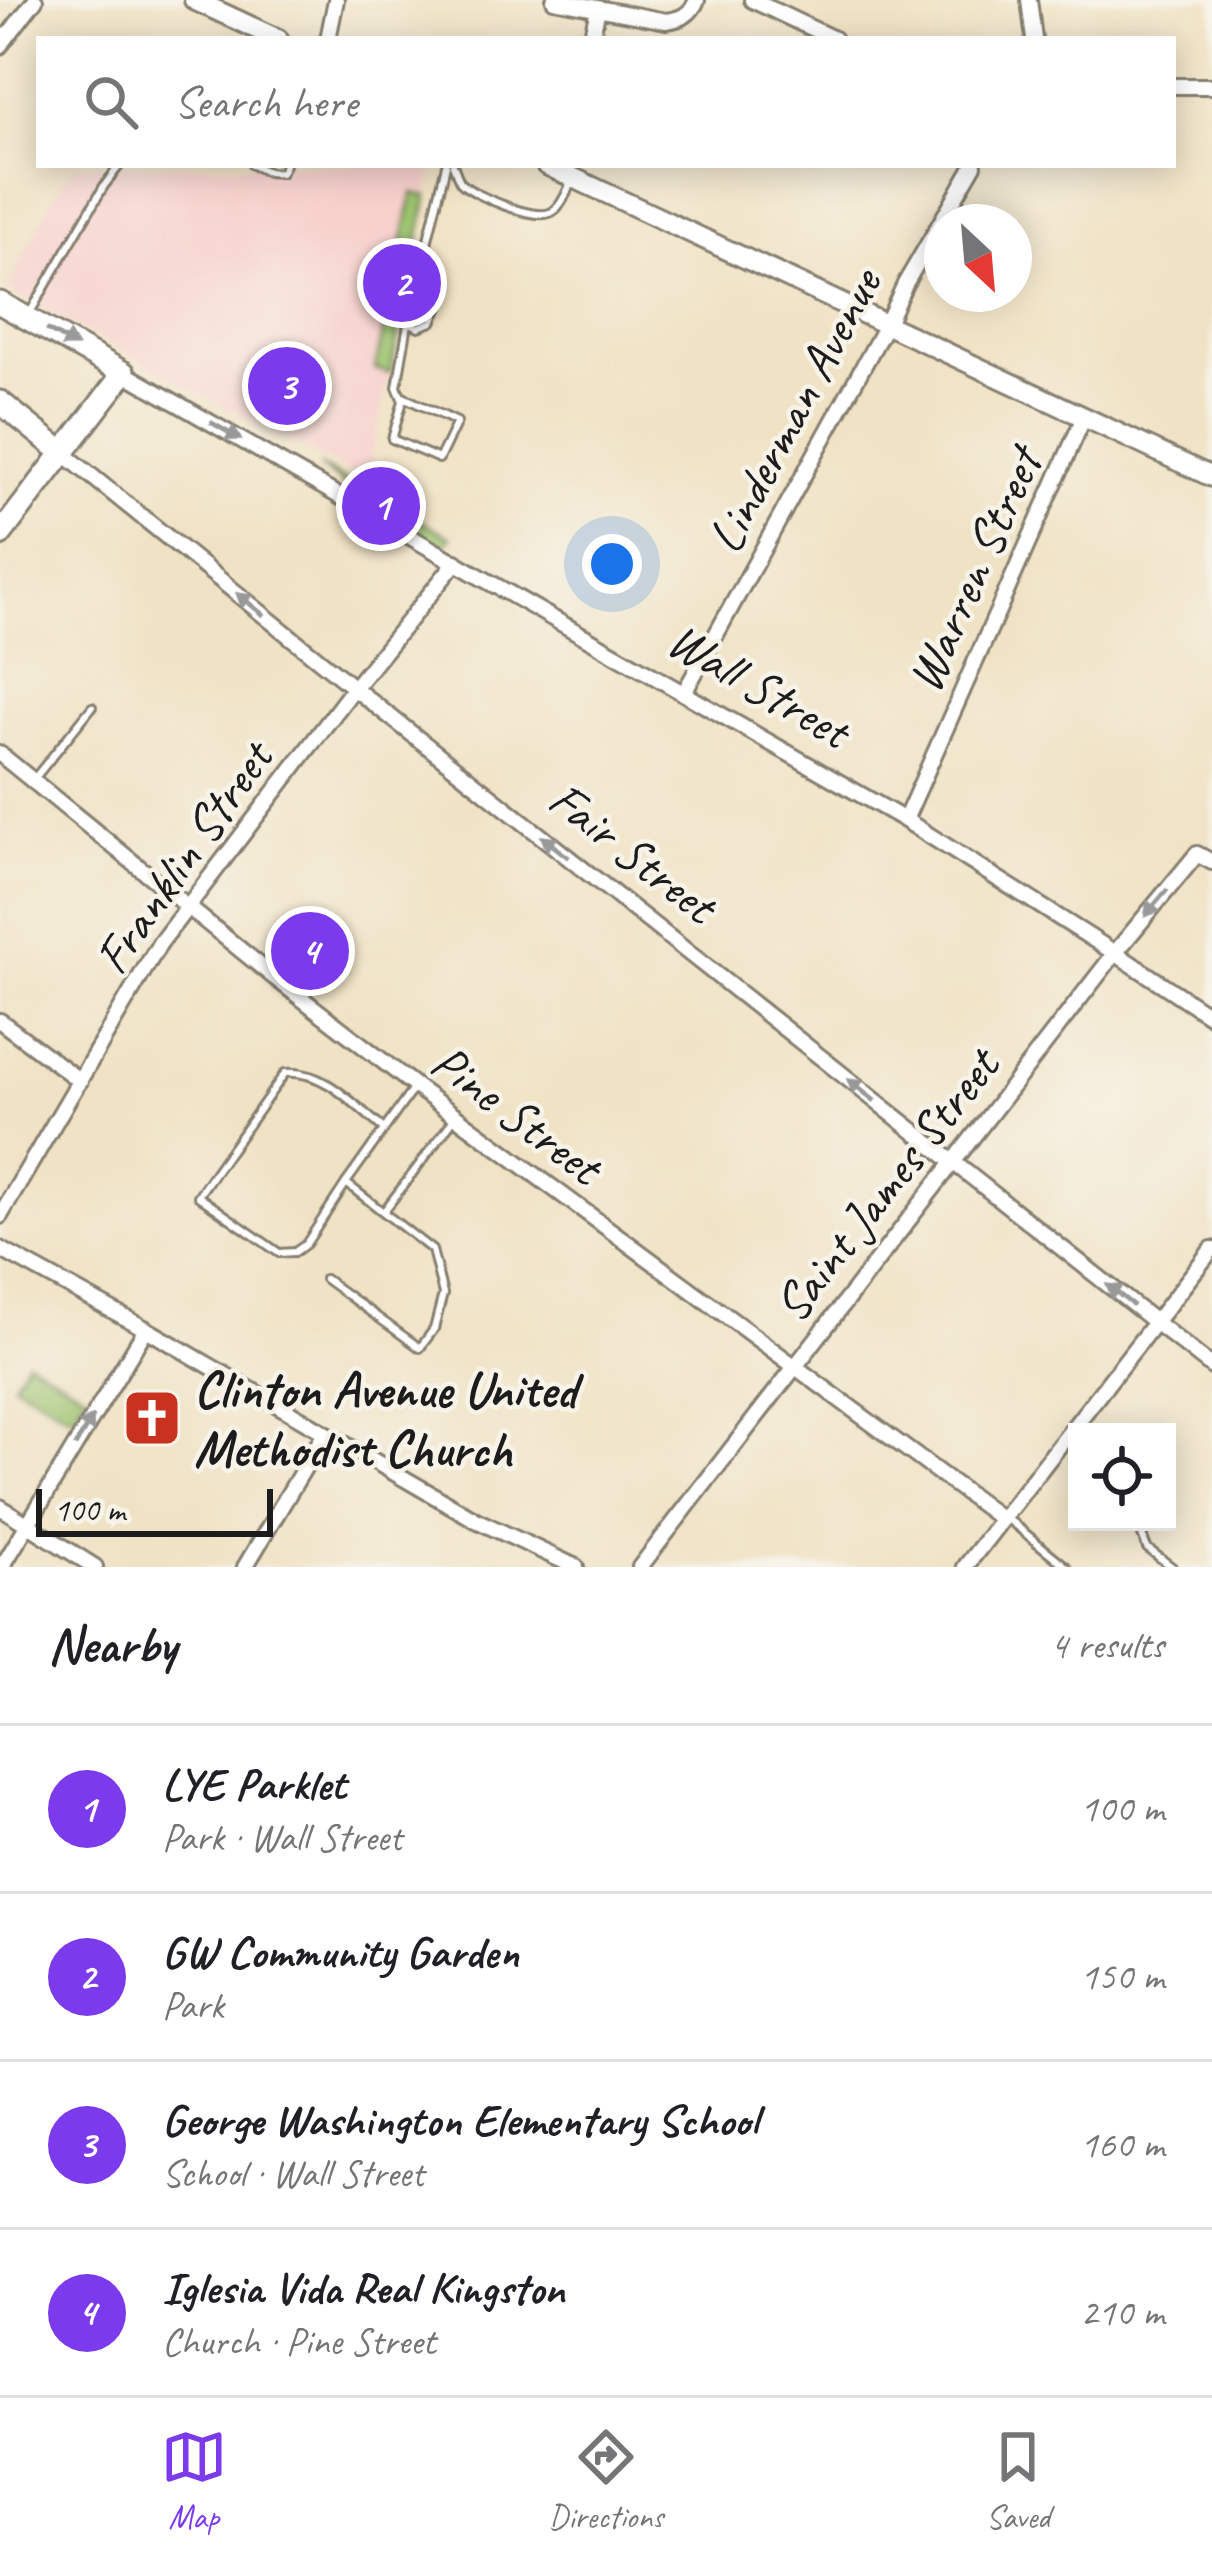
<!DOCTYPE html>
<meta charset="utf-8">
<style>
:root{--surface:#fff;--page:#f6f6f6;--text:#202124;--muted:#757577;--line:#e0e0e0;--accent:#7c3aed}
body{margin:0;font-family:Caveat,sans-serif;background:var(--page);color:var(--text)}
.controls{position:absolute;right:36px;bottom:36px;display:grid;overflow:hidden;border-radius:0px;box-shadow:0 6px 30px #0003}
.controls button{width:108px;height:108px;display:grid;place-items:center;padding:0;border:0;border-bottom:3px solid var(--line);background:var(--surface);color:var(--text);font:60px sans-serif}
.compass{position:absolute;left:924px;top:204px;width:108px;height:108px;border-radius:50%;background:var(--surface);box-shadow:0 6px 30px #0003;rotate:154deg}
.scale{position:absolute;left:36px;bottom:30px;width:237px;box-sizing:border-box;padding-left:12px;border:6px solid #1c1c1c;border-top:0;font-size:33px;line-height:42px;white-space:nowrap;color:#1c1c1c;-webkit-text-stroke:9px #f7f3e8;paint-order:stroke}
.you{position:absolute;left:612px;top:564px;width:42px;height:42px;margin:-30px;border:9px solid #fff;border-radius:50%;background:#1a73e8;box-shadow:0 0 0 18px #1a73e833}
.badge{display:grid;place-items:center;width:78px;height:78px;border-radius:50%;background:var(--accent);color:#fff;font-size:39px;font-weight:700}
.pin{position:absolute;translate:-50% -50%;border:6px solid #fff;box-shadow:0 3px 12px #0006}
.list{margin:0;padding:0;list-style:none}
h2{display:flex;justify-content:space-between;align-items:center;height:156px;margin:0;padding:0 48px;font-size:51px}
h2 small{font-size:39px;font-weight:400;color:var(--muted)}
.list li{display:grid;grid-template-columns:78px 1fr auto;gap:36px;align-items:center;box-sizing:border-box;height:168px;padding:0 48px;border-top:3px solid var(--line)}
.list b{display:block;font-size:45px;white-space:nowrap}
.list p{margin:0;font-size:39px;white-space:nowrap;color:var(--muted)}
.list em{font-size:39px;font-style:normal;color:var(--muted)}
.icon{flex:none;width:66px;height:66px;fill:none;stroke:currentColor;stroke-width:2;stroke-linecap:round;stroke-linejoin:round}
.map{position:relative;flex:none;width:1212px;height:1567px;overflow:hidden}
.search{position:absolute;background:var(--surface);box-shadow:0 6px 30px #0003;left:36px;right:36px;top:36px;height:132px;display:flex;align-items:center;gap:30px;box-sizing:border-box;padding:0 42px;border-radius:0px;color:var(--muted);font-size:45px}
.sheet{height:828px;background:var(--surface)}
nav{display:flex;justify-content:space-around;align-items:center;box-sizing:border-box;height:168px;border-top:3px solid var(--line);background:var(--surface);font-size:33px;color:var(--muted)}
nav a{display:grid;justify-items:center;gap:6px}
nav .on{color:var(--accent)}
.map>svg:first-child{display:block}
</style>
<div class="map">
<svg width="1212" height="1567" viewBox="0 0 1212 1567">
<rect width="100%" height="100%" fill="#f7f3e8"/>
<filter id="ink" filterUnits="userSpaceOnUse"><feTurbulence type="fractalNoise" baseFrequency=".00833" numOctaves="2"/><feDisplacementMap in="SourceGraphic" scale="24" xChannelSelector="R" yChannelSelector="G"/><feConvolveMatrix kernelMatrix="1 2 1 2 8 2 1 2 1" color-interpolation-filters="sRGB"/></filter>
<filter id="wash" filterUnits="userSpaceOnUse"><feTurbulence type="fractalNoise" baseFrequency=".004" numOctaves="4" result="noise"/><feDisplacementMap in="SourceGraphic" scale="48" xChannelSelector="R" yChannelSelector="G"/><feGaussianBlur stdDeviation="2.7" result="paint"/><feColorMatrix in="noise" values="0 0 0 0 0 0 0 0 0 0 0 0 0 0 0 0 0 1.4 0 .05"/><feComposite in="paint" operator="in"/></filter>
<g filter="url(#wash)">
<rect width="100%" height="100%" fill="#f0e2c4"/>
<polygon fill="#f7d0cc" points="75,165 434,165 366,482 7,290 53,197"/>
<g fill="#9bc26d" stroke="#5c6f44" stroke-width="3">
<polygon points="413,193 428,196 390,373 375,369"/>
<path d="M 319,466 L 451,537 L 442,550 L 378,514 L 377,510 C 357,498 339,480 319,466 Z"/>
<polygon points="27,1360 86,1394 73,1417 13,1383"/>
</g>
</g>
<g filter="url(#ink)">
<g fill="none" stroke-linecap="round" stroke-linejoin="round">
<defs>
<g id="service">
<polyline points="252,165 268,172 281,173 285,165"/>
<path d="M 453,165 C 455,169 458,179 461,183 C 473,195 536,222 552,212 C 562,206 568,190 572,179"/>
<polyline points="420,268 433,282 441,303 432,322 419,327 412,324 409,318 446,165"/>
<polyline points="28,316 104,186 120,165"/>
<polyline points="401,396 457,422 439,459 392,439 403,401 397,387 409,318"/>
<polyline points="34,779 92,707"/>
<path d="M 346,1183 L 306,1244 L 295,1252 L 279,1253 L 198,1196 L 285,1073 C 324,1069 355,1106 384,1129"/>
<polyline points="384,1211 454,1119"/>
<polyline points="325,1279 420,1348 434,1329 443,1294 432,1250 346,1183 413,1089"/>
<polyline points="1004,1516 1067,1567"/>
<polyline points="1137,1522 1147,1548 1172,1567"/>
</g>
<g id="minor">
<path d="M 554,0 L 666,21 C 682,19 691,14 697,0"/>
<polyline points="752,0 834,39"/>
<polyline points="1029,0 1034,39"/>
<polyline points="328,39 336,0"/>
<polyline points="591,39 598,9"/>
<polyline points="0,46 35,0"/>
<polyline points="1173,86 1212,86"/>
<polyline points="124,373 905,820 1115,953 1212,1017"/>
<polyline points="63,453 354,688 1212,1367"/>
<polyline points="684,693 886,325 905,284 974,165"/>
<polyline points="0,754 274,977 415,1086 1000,1518"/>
<polyline points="905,820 1084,417"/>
<polyline points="0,1021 80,1081"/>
<polyline points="0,1216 160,943 354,688 456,562"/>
<polyline points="0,1249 146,1329 476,1520 576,1567"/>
<polyline points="0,1507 95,1567"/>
<polyline points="2,1567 146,1329"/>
<polyline points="245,1567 325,1433"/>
<polyline points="640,1567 1115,953 1197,854 1212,862"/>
<polyline points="965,1567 1212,1249"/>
</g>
<g id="secondary">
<polyline points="194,0 278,39"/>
<polyline points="546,165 1212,477"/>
</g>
<g id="primary">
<polyline points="0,303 124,373 0,535"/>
<polyline points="0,402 63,453"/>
</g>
</defs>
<use href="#service" stroke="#867f70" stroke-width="12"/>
<use href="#minor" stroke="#867f70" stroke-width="20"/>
<use href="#secondary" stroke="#867f70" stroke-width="24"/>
<use href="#primary" stroke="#867f70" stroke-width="27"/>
<use href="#service" stroke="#fff" stroke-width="6"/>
<use href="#minor" stroke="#fff" stroke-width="14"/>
<use href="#secondary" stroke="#fff" stroke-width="18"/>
<use href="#primary" stroke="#fff" stroke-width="21"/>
</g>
<defs><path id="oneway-solid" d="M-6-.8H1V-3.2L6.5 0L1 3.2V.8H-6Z" transform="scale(3)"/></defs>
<g fill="#999">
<use href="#oneway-solid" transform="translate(62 338) rotate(29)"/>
<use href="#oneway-solid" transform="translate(226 431) rotate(30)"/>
<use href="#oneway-solid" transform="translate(250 604) rotate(-141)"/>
<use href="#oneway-solid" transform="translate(555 847) rotate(-142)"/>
<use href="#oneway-solid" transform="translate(1156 903) rotate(130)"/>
<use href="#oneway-solid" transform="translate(861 1090) rotate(-142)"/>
<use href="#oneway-solid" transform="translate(1120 1295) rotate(-142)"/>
<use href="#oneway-solid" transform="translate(84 1431) rotate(-59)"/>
</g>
</g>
<defs>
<symbol id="church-square" viewBox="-11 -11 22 22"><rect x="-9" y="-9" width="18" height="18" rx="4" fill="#c8321e" stroke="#f7f3e8"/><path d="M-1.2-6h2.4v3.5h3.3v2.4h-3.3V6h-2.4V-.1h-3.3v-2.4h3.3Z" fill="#fff"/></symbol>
</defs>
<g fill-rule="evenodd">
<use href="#church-square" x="119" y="1385" width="66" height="66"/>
</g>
<g text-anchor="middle" stroke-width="9" stroke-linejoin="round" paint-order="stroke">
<g font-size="51" fill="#1c1c1c" stroke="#f7f3e8">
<text transform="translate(793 410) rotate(-62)" y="18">Linderman Avenue</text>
<text transform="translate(973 570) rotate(-66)" y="18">Warren Street</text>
<text transform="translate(759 684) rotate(30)" y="18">Wall Street</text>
<text transform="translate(633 851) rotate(38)" y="18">Fair Street</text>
<text transform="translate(182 857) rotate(-55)" y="18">Franklin Street</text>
<text transform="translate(517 1113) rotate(37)" y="18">Pine Street</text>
<text transform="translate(885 1185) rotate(-52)" y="18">Saint James Street</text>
</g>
<g font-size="51" font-weight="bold" fill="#1c1c1c" stroke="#f7f3e8" text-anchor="start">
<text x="194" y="1407">Clinton Avenue United<tspan x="194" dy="59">Methodist Church</tspan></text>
</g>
</g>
</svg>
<div class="controls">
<button><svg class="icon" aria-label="locate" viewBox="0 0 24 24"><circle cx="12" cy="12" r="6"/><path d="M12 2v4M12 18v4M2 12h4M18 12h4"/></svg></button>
</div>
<svg class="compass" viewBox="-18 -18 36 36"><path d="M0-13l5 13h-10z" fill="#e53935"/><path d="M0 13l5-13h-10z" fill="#757577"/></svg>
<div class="scale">100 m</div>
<div class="you"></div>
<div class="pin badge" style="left:381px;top:506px">1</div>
<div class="pin badge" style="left:402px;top:283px">2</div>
<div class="pin badge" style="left:287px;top:386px">3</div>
<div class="pin badge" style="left:310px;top:951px">4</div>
<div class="search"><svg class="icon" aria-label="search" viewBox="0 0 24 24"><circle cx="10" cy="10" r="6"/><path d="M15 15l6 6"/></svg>Search here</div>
</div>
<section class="sheet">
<h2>Nearby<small>4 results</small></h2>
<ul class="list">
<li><span class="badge">1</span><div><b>LYE Parklet</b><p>Park · Wall Street</p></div><em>100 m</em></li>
<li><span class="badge">2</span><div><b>GW Community Garden</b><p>Park</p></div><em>150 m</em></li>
<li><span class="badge">3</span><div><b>George Washington Elementary School</b><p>School · Wall Street</p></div><em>160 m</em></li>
<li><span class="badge">4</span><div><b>Iglesia Vida Real Kingston</b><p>Church · Pine Street</p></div><em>210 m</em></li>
</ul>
</section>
<nav>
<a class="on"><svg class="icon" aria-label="map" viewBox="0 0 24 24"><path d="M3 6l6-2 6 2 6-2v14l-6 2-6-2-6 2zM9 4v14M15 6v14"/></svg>Map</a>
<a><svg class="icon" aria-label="directions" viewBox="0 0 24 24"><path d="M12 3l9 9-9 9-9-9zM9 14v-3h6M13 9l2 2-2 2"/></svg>Directions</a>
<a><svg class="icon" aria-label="saved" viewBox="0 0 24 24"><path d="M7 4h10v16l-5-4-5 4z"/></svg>Saved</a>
</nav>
